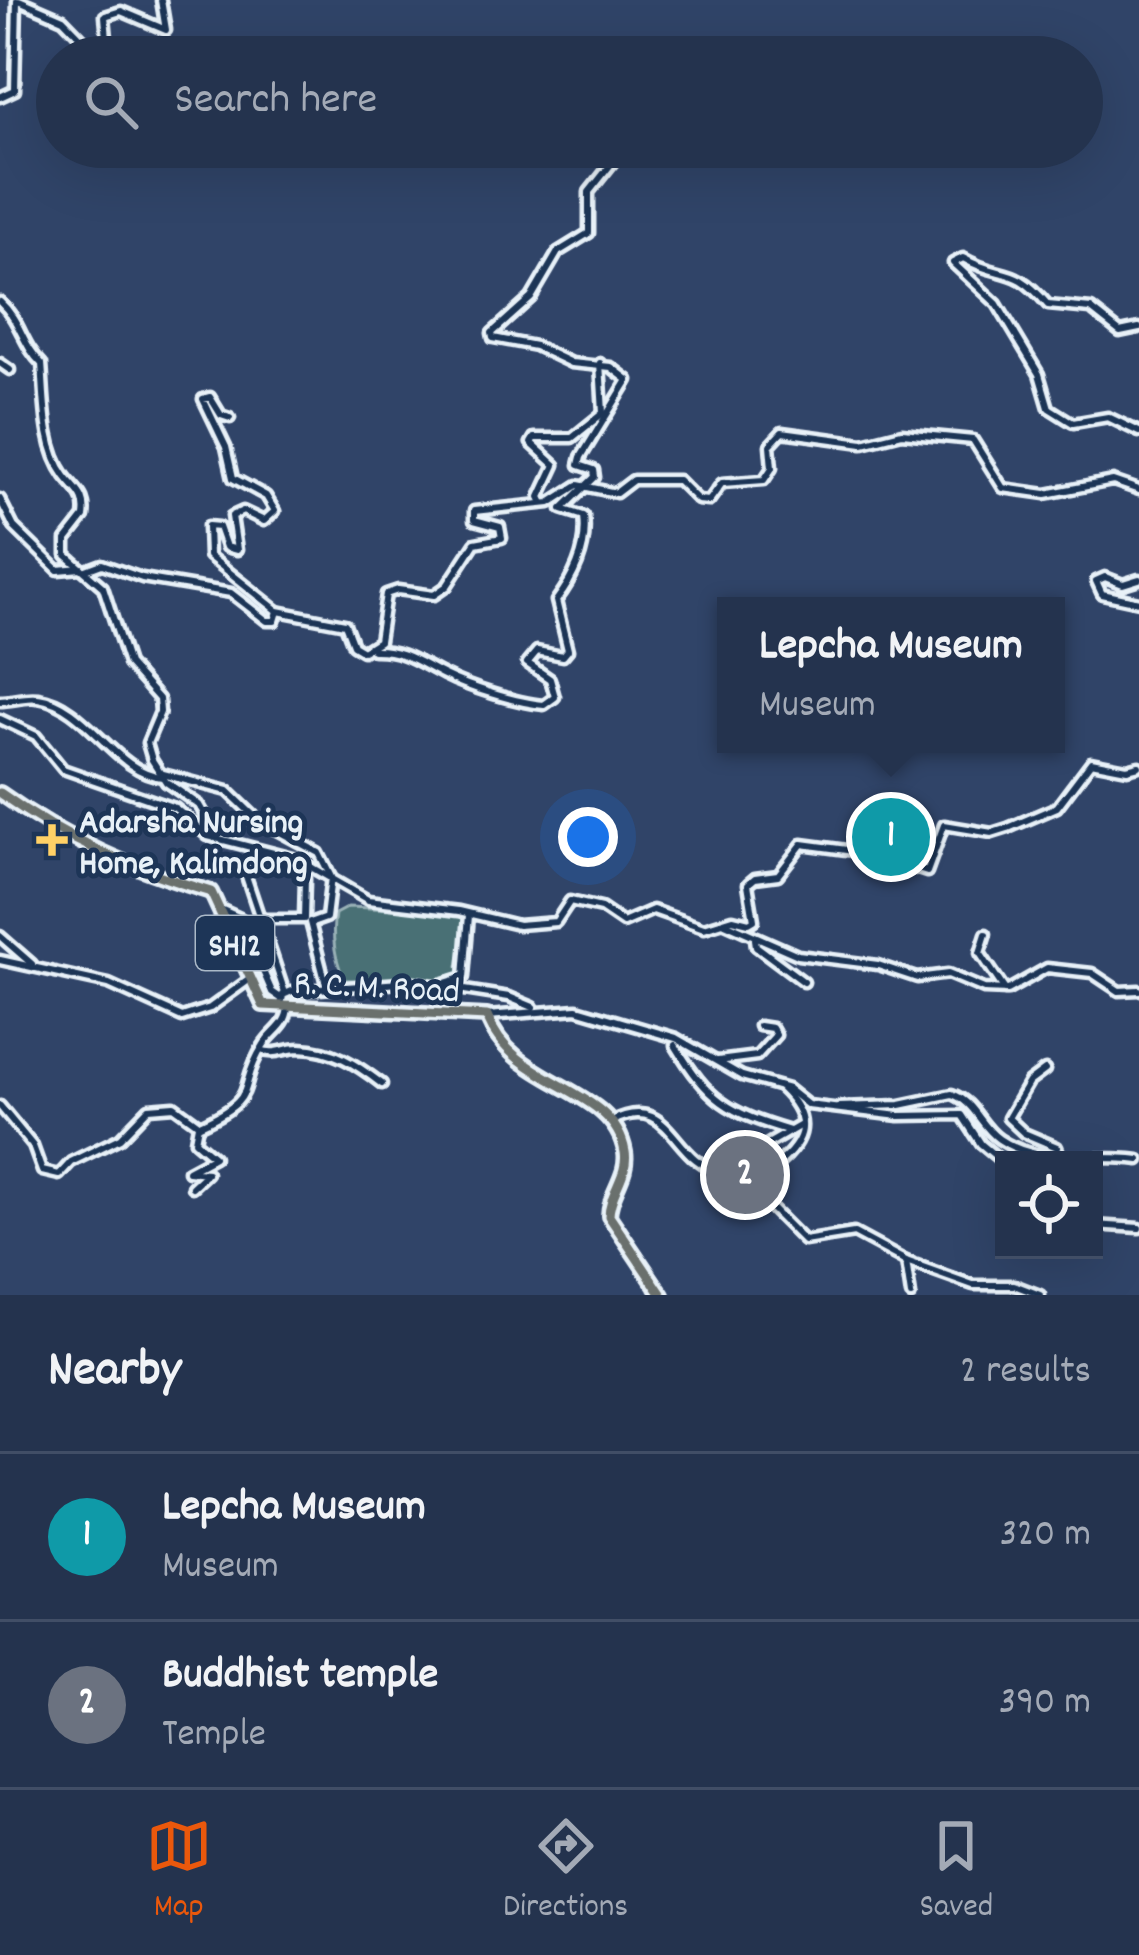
<!DOCTYPE html>
<style>
:root{--surface:#24334e;--page:#2c3b55;--text:#f1f3f6;--muted:#a3aab6;--line:#414e66;--accent:#ea580c}
body{margin:0;font-family:Dekko,sans-serif;background:var(--page);color:var(--text)}
.controls{position:absolute;right:36px;bottom:36px;display:grid;overflow:hidden;border-radius:0px;box-shadow:0 12px 48px #0002}
.controls button{width:108px;height:108px;display:grid;place-items:center;padding:0;border:0;border-bottom:3px solid var(--line);background:var(--surface);color:var(--text);font:60px sans-serif}
.you{position:absolute;left:588px;top:837px;width:42px;height:42px;margin:-30px;border:9px solid #fff;border-radius:50%;background:#1a73e8;box-shadow:0 0 0 18px #1a73e833}
.badge{display:grid;place-items:center;width:78px;height:78px;border-radius:50%;background:var(--accent);color:#fff;font-size:39px;font-weight:700}
.pin{position:absolute;translate:-50% -50%;border:6px solid #fff;box-shadow:0 3px 12px #0006}
.popup{position:absolute;left:717px;top:597px;width:348px;height:156px;box-sizing:border-box;display:grid;place-content:center;border-radius:0px;background:var(--surface);filter:drop-shadow(0 3px 9px #0005);font-size:39px;white-space:nowrap;color:var(--muted)}
.popup b{font-size:45px;color:var(--text)}
.popup::after{content:'';position:absolute;left:50%;top:100%;margin-left:-24px;border:24px solid transparent;border-top-color:var(--surface)}
.list{margin:0;padding:0;list-style:none}
h2{display:flex;justify-content:space-between;align-items:center;height:156px;margin:0;padding:0 48px;font-size:51px}
h2 small{font-size:39px;font-weight:400;color:var(--muted)}
.list li{display:grid;grid-template-columns:78px 1fr auto;gap:36px;align-items:center;box-sizing:border-box;height:168px;padding:0 48px;border-top:3px solid var(--line)}
.list b{display:block;font-size:45px;white-space:nowrap}
.list p{margin:0;font-size:39px;white-space:nowrap;color:var(--muted)}
.list em{font-size:39px;font-style:normal;color:var(--muted)}
.icon{flex:none;width:66px;height:66px;fill:none;stroke:currentColor;stroke-width:2;stroke-linecap:round;stroke-linejoin:round}
.map{position:relative;flex:none;width:1139px;height:1295px;overflow:hidden}
.search{position:absolute;background:var(--surface);box-shadow:0 12px 48px #0002;left:36px;right:36px;top:36px;height:132px;display:flex;align-items:center;gap:30px;box-sizing:border-box;padding:0 42px;border-radius:66px;color:var(--muted);font-size:45px}
.sheet{height:492px;background:var(--surface)}
nav{display:flex;justify-content:space-around;align-items:center;box-sizing:border-box;height:168px;border-top:3px solid var(--line);background:var(--surface);font-size:33px;color:var(--muted)}
nav a{display:grid;justify-items:center;gap:6px}
nav .on{color:var(--accent)}
.map>svg:first-child{display:block}
</style>
<div class="map">
<svg width="1139" height="1295" viewBox="0 0 1139 1295">
<rect width="100%" height="100%" fill="#304468"/>
<filter id="ink" filterUnits="userSpaceOnUse"><feTurbulence type="fractalNoise" baseFrequency=".00833" numOctaves="2"/><feDisplacementMap in="SourceGraphic" scale="24" xChannelSelector="R" yChannelSelector="G"/><feConvolveMatrix kernelMatrix="1 2 1 2 8 2 1 2 1" color-interpolation-filters="sRGB"/></filter>
<g filter="url(#ink)">
<path fill="#487074" stroke="#98b0b6" stroke-width="3" d="M 348,907 L 459,912 L 466,916 L 458,967 L 462,973 L 452,979 L 344,980 C 335,957 331,938 335,914 Z"/>
<g fill="none" stroke-linecap="round" stroke-linejoin="round">
<defs>
<g id="minor">
<polyline points="19,0 63,19 100,57 108,50 105,16 121,11 166,30 161,0"/>
<polyline points="0,97 15,90 17,0"/>
<path d="M 0,302 C 21,321 22,345 42,364 C 45,398 43,446 65,476 C 77,492 87,495 84,517 L 66,540 L 66,555 L 103,587 L 128,664 L 159,699 L 160,712 L 147,743 L 152,760 L 166,782 L 199,805 L 217,836"/>
<path d="M 1139,328 L 1120,332 L 1091,309 L 1048,305 C 1012,262 1003,281 963,258 L 953,263 L 997,304 L 1039,374 L 1049,408 L 1073,423 L 1108,417 L 1139,432"/>
<polyline points="0,363 10,370"/>
<polyline points="230,418 221,415 210,397 203,399 226,447 233,478 266,496 275,511 264,521 243,511 232,516 237,550 226,547 219,527 208,526 209,556 278,611 345,624 353,645 363,651 379,641 386,594 398,590 434,595 447,586 475,543 502,538 500,527 474,520 474,511 550,503 578,485 616,493 633,480 678,480 698,500 709,501 722,483 764,480 772,468 770,445 782,432 863,443 902,433 973,440 1003,488 1046,494 1113,481 1139,490"/>
<polyline points="0,499 14,527 58,570 81,568"/>
<polyline points="543,503 540,497 555,465 531,443 534,438 572,438 603,413 600,363"/>
<polyline points="86,570 102,564 142,578 231,593 267,621 275,621 278,611"/>
<polyline points="1139,579 1123,584 1105,577 1096,581 1102,594 1139,602"/>
<path d="M 373,650 C 403,649 418,662 444,675 C 468,687 517,703 544,705 L 555,697 L 550,679 L 527,663 L 537,651 L 563,656 L 568,650 L 556,601 C 575,576 588,547 584,516 L 562,509 L 595,477 L 594,470 L 579,465 L 581,457 L 628,380 L 611,367 L 571,363 L 535,346 L 493,338 L 492,333 L 531,298 L 558,252 L 589,233 L 589,192 L 616,158 L 615,147"/>
<path d="M 0,701 C 12,701 26,696 38,698 C 88,705 114,773 163,777"/>
<polyline points="0,719 36,736 63,769 175,808 208,836 297,859 368,900 459,911 518,925 556,922 570,901 601,908 623,923 653,910 704,928 733,919 749,923 754,920 748,884 755,878 778,875 802,844 869,853 927,872 944,825 992,833 1008,828 1057,807 1091,762 1127,769 1139,766"/>
<polyline points="163,774 228,791 258,820 319,853 331,877 326,918 312,923"/>
<polyline points="243,867 285,993"/>
<polyline points="218,908 240,918 272,992 282,999"/>
<polyline points="261,919 304,919 305,879 292,861"/>
<polyline points="310,922 327,988"/>
<polyline points="725,923 798,955 878,965 917,978 948,974 984,989 1008,990 1047,968 1092,973 1119,991 1139,990"/>
<polyline points="986,934 980,953 1005,990"/>
<polyline points="0,936 32,964"/>
<polyline points="755,939 756,946 804,982"/>
<polyline points="0,960 109,984 182,1017 210,1008 250,979"/>
<polyline points="432,987 464,977 469,915"/>
<polyline points="281,1006 283,995 292,991 414,982 509,997 533,1007"/>
<polyline points="487,1016 577,1009 676,1038 742,1076 788,1089 808,1105 899,1116 962,1115 981,1144 1004,1163"/>
<path d="M 675,1045 C 709,1101 727,1112 790,1131"/>
<path d="M 261,1050 C 275,1056 284,1048 300,1048 C 333,1049 356,1064 382,1084"/>
<polyline points="718,1061 757,1056 776,1035 772,1028 759,1026"/>
<polyline points="1045,1070 1029,1082 1008,1118 1024,1133 1057,1147 1061,1158"/>
<path d="M 781,1088 C 817,1122 803,1146 769,1171 L 765,1202 L 804,1241 L 854,1233 L 906,1261 L 973,1285 L 1014,1285 L 1040,1295"/>
<path d="M 0,1106 L 33,1146 L 42,1171 L 59,1175 L 71,1162 L 120,1138 L 149,1108 L 174,1106 L 200,1125 C 263,1096 235,1090 263,1046 C 272,1031 287,1026 288,1007"/>
<path d="M 840,1107 L 900,1105 L 952,1094 C 975,1102 980,1126 999,1139 C 1040,1167 1093,1154 1139,1160"/>
<path d="M 610,1122 C 672,1090 671,1163 721,1171 L 801,1125"/>
<polyline points="192,1187 207,1173 188,1171 214,1157 195,1141 198,1125"/>
<polyline points="1094,1225 1139,1228"/>
<polyline points="906,1261 911,1295"/>
</g>
<path id="major" d="M 0,793 C 67,841 132,869 211,892 L 263,1005 L 487,1016 C 513,1088 614,1085 625,1152 C 629,1175 609,1193 609,1216 L 662,1295"/>
</defs>
<use href="#minor" stroke="#e8f1f8" stroke-width="15"/>
<use href="#major" stroke="#e8f1f8" stroke-width="18"/>
<use href="#minor" stroke="#1d3557" stroke-width="6"/>
<use href="#major" stroke="#6b706d" stroke-width="9"/>
</g>
</g>
<path fill="#ffd166" stroke="#1d3557" stroke-width="4.5" d="M46 822h12v12h12v12h-12v12h-12v-12h-12v-12h12z"/>
<g text-anchor="middle" stroke-width="10" stroke-linejoin="round" paint-order="stroke">
<rect fill="#1d3557" stroke="#abb9c8" stroke-width="3" x="196" y="916" width="78" height="54" rx="9"/>
<g font-size="33" font-weight="bold" fill="#e8f1f8">
<text x="235" y="955">SH12</text>
</g>
<g font-size="36" font-weight="bold" fill="#e8f1f8" stroke="#1d3557" text-anchor="start">
<text x="79" y="832">Adarsha Nursing<tspan x="79" dy="41">Home, Kalimdong</tspan></text>
</g>
<g font-size="36" fill="#e8f1f8" stroke="#1d3557">
<text transform="translate(377 984) rotate(3)" y="13">R. C. M. Road</text>
</g>
</g>
</svg>
<div class="controls">
<button><svg class="icon" aria-label="locate" viewBox="0 0 24 24"><circle cx="12" cy="12" r="6"/><path d="M12 2v4M12 18v4M2 12h4M18 12h4"/></svg></button>
</div>
<div class="you"></div>
<div class="pin badge" style="left:891px;top:837px;background:#0f9aa8">1</div>
<div class="popup"><b>Lepcha Museum</b>Museum</div>
<div class="pin badge" style="left:745px;top:1175px;background:#6b7280">2</div>
<div class="search"><svg class="icon" aria-label="search" viewBox="0 0 24 24"><circle cx="10" cy="10" r="6"/><path d="M15 15l6 6"/></svg>Search here</div>
</div>
<section class="sheet">
<h2>Nearby<small>2 results</small></h2>
<ul class="list">
<li><span class="badge" style="background:#0f9aa8">1</span><div><b>Lepcha Museum</b><p>Museum</p></div><em>320 m</em></li>
<li><span class="badge" style="background:#6b7280">2</span><div><b>Buddhist temple</b><p>Temple</p></div><em>390 m</em></li>
</ul>
</section>
<nav>
<a class="on"><svg class="icon" aria-label="map" viewBox="0 0 24 24"><path d="M3 6l6-2 6 2 6-2v14l-6 2-6-2-6 2zM9 4v14M15 6v14"/></svg>Map</a>
<a><svg class="icon" aria-label="directions" viewBox="0 0 24 24"><path d="M12 3l9 9-9 9-9-9zM9 14v-3h6M13 9l2 2-2 2"/></svg>Directions</a>
<a><svg class="icon" aria-label="saved" viewBox="0 0 24 24"><path d="M7 4h10v16l-5-4-5 4z"/></svg>Saved</a>
</nav>
